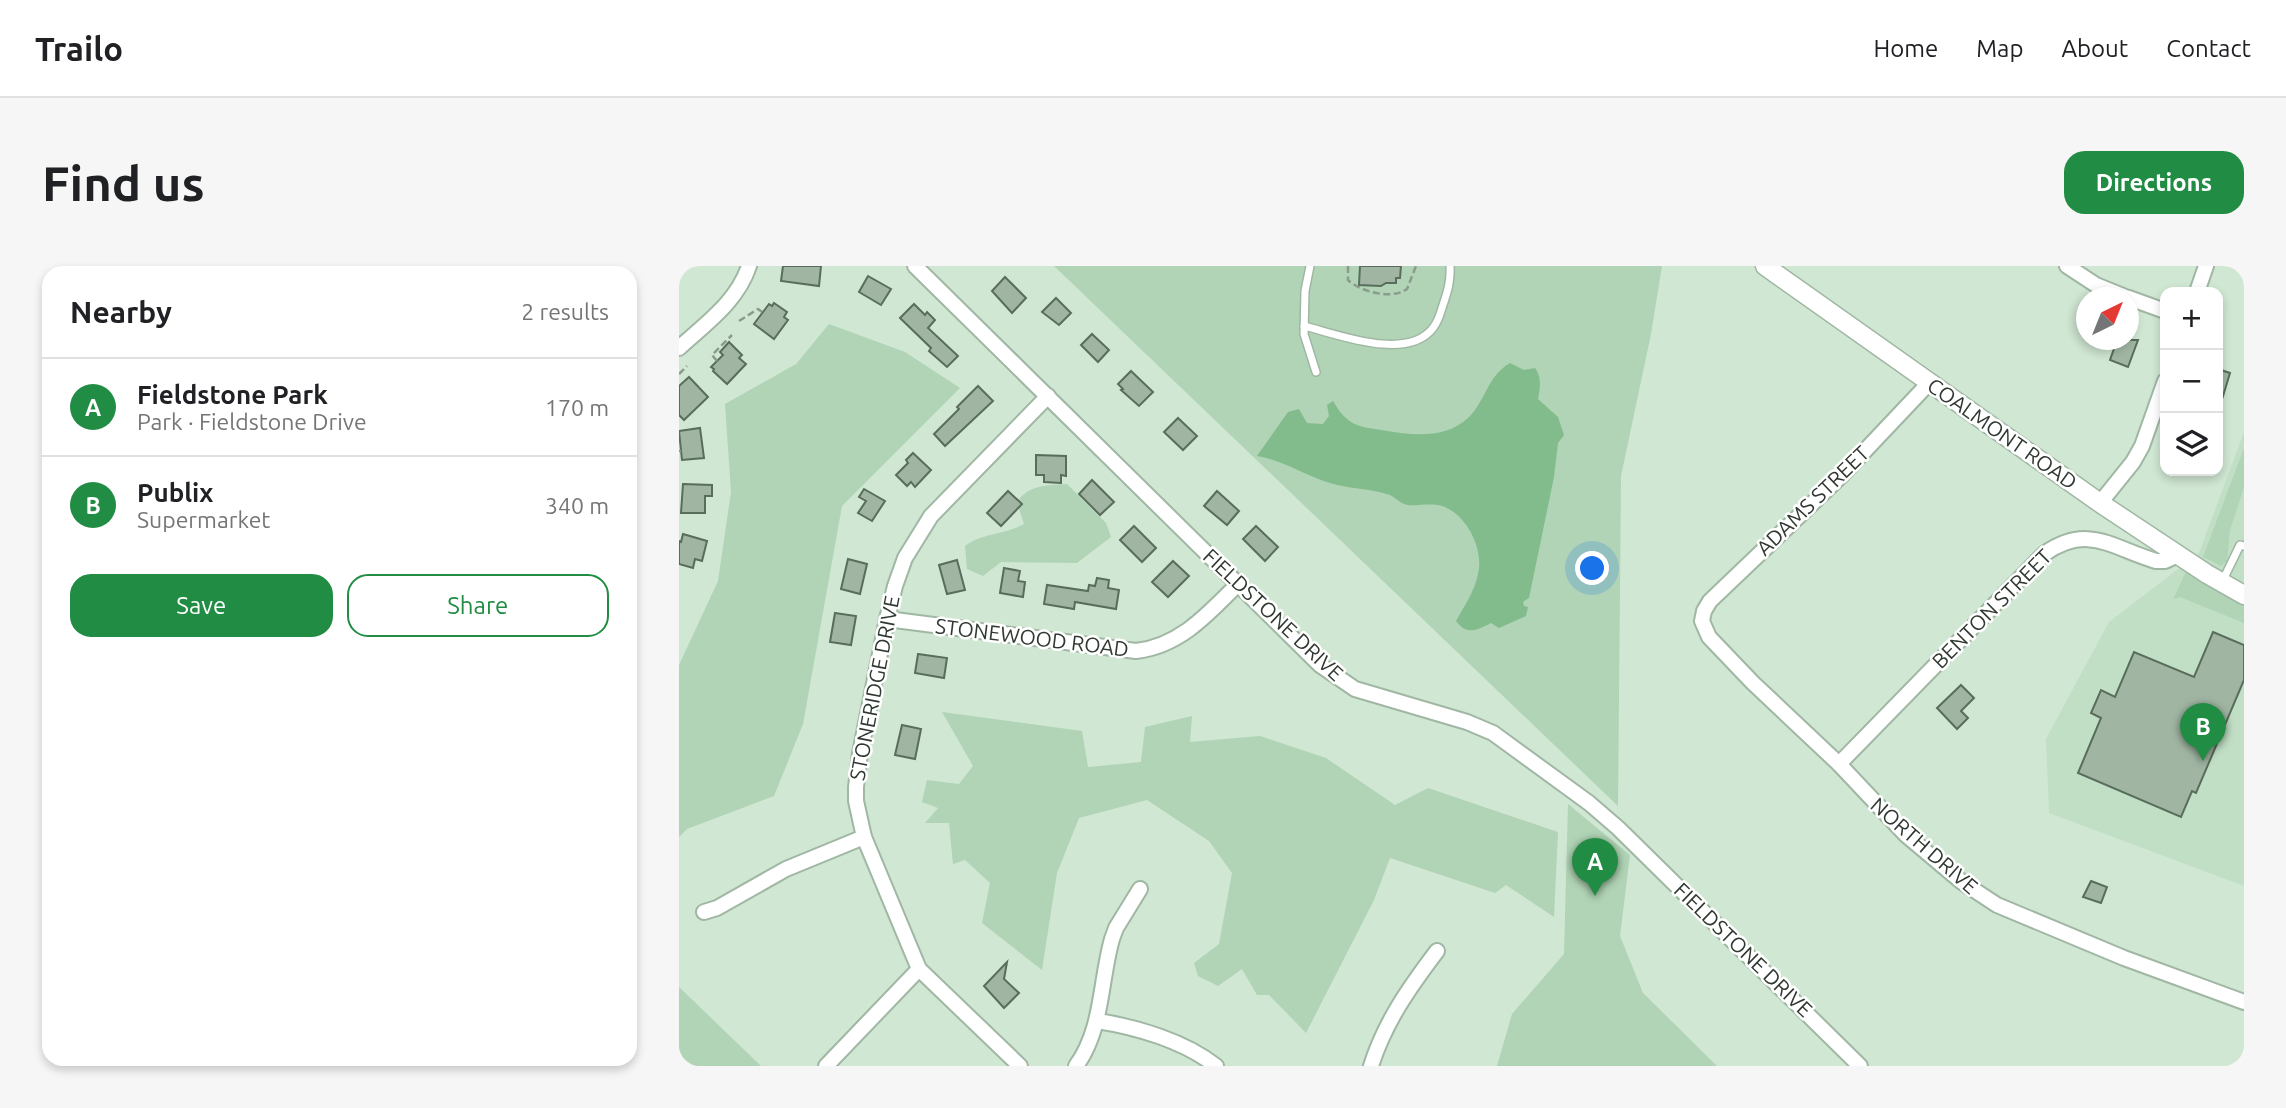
<!DOCTYPE html>
<meta charset="utf-8">
<style>
:root{--surface:#fff;--page:#f6f6f6;--text:#202124;--muted:#757577;--line:#e0e0e0;--accent:#218c43}
body{margin:0;font-family:Ubuntu,sans-serif;background:var(--page);color:var(--text)}
.controls{position:absolute;right:21px;top:21px;display:grid;overflow:hidden;border-radius:14px;box-shadow:0 4px 10px #0003}
.controls button{width:63px;height:63px;display:grid;place-items:center;padding:0;border:0;border-bottom:2px solid var(--line);background:var(--surface);color:var(--text);font:35px sans-serif}
.compass{position:absolute;left:1397px;top:21px;width:63px;height:63px;border-radius:50%;background:var(--surface);box-shadow:0 4px 10px #0003;rotate:43deg}
.you{position:absolute;left:914px;top:303px;width:24px;height:24px;margin:-18px;border:5px solid #fff;border-radius:50%;background:#1a73e8;box-shadow:0 0 0 10px #1a73e833}
.badge{display:grid;place-items:center;width:46px;height:46px;border-radius:50%;background:var(--accent);color:#fff;font-size:23px;font-weight:700}
.pin{position:absolute;translate:-50% -58px;filter:drop-shadow(0 2px 4px #0008)}
.pin::after{content:'';position:absolute;top:37px;width:24px;height:21px;background:inherit;clip-path:polygon(0 0,100% 0,50% 100%)}
.list{margin:0;padding:0;list-style:none}
h2{display:flex;justify-content:space-between;align-items:center;height:91px;margin:0;padding:0 28px;font-size:30px}
h2 small{font-size:23px;font-weight:400;color:var(--muted)}
.list li{display:grid;grid-template-columns:46px 1fr auto;gap:21px;align-items:center;box-sizing:border-box;height:98px;padding:0 28px;border-top:2px solid var(--line)}
.list b{display:block;font-size:26px;white-space:nowrap}
.list p{margin:0;font-size:23px;white-space:nowrap;color:var(--muted)}
.list em{font-size:23px;font-style:normal;color:var(--muted)}
.actions{display:flex;gap:14px;padding:21px 28px}
.actions a{flex:1;padding:16px 0;border:2px solid var(--accent);border-radius:21px;text-align:center;font-size:24px;color:var(--accent)}
.actions .main{background:var(--accent);color:#fff}
.icon{flex:none;width:38px;height:38px;fill:none;stroke:currentColor;stroke-width:2;stroke-linecap:round;stroke-linejoin:round}
.map{position:relative;flex:none;width:1565px;height:800px;overflow:hidden;border-radius:21px}
header{display:flex;align-items:center;gap:42px;box-sizing:border-box;height:98px;padding:0 35px;background:var(--surface);border-bottom:2px solid var(--line)}
header strong{font-size:33px}
nav{display:flex;gap:38px;margin-inline-start:auto;font-size:24px}
.intro{display:flex;align-items:center;justify-content:space-between;box-sizing:border-box;height:168px;padding:0 42px}
h1{margin:0;font-size:49px}
.button{padding:18px 32px;border-radius:21px;background:var(--accent);color:#fff;font-size:24px;font-weight:700}
main{display:flex;gap:42px;padding:0 42px}
aside{flex:1;background:var(--surface);border-radius:21px;box-shadow:0 4px 10px #0003}
.map>svg:first-child{display:block}
</style>
<header>
<strong>Trailo</strong>
<nav><a>Home</a><a>Map</a><a>About</a><a>Contact</a></nav>
</header>
<div class="intro"><h1>Find us</h1><a class="button">Directions</a></div>
<main>
<aside>
<h2>Nearby<small>2 results</small></h2>
<ul class="list">
<li><span class="badge">A</span><div><b>Fieldstone Park</b><p>Park · Fieldstone Drive</p></div><em>170 m</em></li>
<li><span class="badge">B</span><div><b>Publix</b><p>Supermarket</p></div><em>340 m</em></li>
</ul>
<div class="actions"><a class="main">Save</a><a>Share</a></div>
</aside>
<div class="map">
<svg width="1565" height="800" viewBox="0 0 1565 800">
<rect width="100%" height="100%" fill="#d0e7d3"/>
<polygon fill="#c1dfc5" points="1565,166 1565,620 1370,547 1367,473 1430,356 1520,287"/>
<g fill="#b0d4b5">
<polygon points="375,0 983,0 972,68 942,210 939,540"/>
<polygon points="150,58 226,86 281,122 163,240 124,458 95,530 8,563 0,571 0,399 39,315 52,226 46,138 117,98"/>
<polygon points="1565,182 1565,221 1551,264 1548,295 1542,300 1524,291"/>
<path d="M 388,218 L 427,257 L 432,271 L 398,297 L 322,296 L 304,310 L 288,303 L 286,280 C 302,267 325,269 345,258 L 338,237 C 347,219 370,219 388,218 Z"/>
<polygon points="1509,302 1565,338 1565,357 1501,331 1494,333"/>
<polygon points="263,446 403,465 409,501 462,496 466,461 513,450 511,476 581,470 647,492 716,539 749,522 879,566 875,651 827,619 816,627 711,592 695,634 627,767 590,729 578,729 563,703 539,720 519,710 515,697 540,678 553,607 530,575 468,534 400,552 378,607 363,704 303,657 311,617 286,594 274,598 270,557 246,557 259,542 243,536 248,514 280,518 294,500"/>
<polygon points="889,538 951,589 941,670 964,727 1038,800 818,800 833,748 885,688"/>
<polygon points="0,721 82,800 0,800"/>
</g>
<path fill="#82bc8c" d="M 831,97 L 845,104 L 856,102 C 863,111 861,122 859,133 L 879,151 L 885,169 L 879,177 L 875,211 L 850,332 L 844,336 L 845,340 L 849,341 L 847,350 L 820,362 L 812,357 C 798,364 788,370 777,355 C 784,342 796,325 799,308 C 805,284 789,251 766,241 C 754,236 741,240 729,239 C 722,238 717,232 711,229 C 693,223 676,223 658,219 C 631,213 607,195 578,190 L 609,146 L 620,143 L 628,157 L 644,158 L 650,150 L 648,139 L 654,135 C 658,141 661,147 667,152 C 676,161 690,162 702,164 C 732,169 765,174 789,152 C 807,135 808,110 831,97 Z"/>
<g fill="#a0b6a3" stroke="#586d5c" stroke-width="2">
<polygon points="104,0 142,0 140,20 102,15"/>
<polygon points="681,0 722,0 721,12 717,12 717,17 707,17 702,20 680,19"/>
<polygon points="189,10 212,23 202,39 180,26"/>
<polygon points="326,11 347,32 333,47 313,25"/>
<polygon points="377,32 392,47 380,59 363,46"/>
<polygon points="95,37 108,46 105,51 109,54 95,73 75,58 90,38 93,40"/>
<polygon points="235,38 246,49 248,46 256,54 249,62 279,90 268,101 250,85 252,82 221,52"/>
<polygon points="413,68 430,84 419,96 402,79"/>
<polygon points="1438,74 1459,74 1449,101 1431,94"/>
<polygon points="50,76 63,89 60,92 67,98 48,118 34,105 35,103 32,101 44,89 41,86"/>
<polygon points="1539,103 1551,107 1541,140 1539,140"/>
<polygon points="452,105 474,126 460,140 442,124 444,123 439,118"/>
<polygon points="10,111 29,131 5,154 0,149 0,120"/>
<polygon points="299,120 314,135 266,180 255,168 280,143 278,141"/>
<polygon points="499,152 518,170 504,184 485,166"/>
<polygon points="21,162 25,192 3,194 0,165"/>
<polygon points="234,187 252,204 236,221 232,216 228,220 217,209 229,197 227,194"/>
<polygon points="357,189 387,190 387,210 382,209 382,217 365,216 365,209 357,209"/>
<polygon points="413,214 435,236 421,249 400,228"/>
<polygon points="4,218 33,219 33,230 26,230 26,247 2,247"/>
<polygon points="185,223 206,235 193,255 179,247 187,235 180,231"/>
<polygon points="329,225 343,238 322,260 308,247"/>
<polygon points="538,225 560,245 548,259 525,240"/>
<polygon points="455,260 477,282 463,296 441,274"/>
<polygon points="577,260 599,281 586,295 564,273"/>
<polygon points="4,268 28,275 23,295 16,293 14,302 0,298 0,275 2,276"/>
<polygon points="169,293 188,298 181,328 162,323"/>
<polygon points="278,294 286,324 268,328 260,299"/>
<polygon points="494,295 510,310 489,331 473,316"/>
<polygon points="325,302 341,305 339,315 346,316 344,331 321,327"/>
<polygon points="418,312 430,314 429,322 440,324 437,343 396,336 395,343 365,338 368,319 409,325 410,319 416,320"/>
<polygon points="156,347 177,350 172,379 151,376"/>
<polygon points="1534,366 1565,379 1565,414 1517,527 1513,525 1502,551 1399,507 1422,452 1412,447 1422,424 1436,431 1455,386 1515,411"/>
<polygon points="239,388 268,392 265,412 236,407"/>
<polygon points="1282,419 1295,432 1282,445 1289,452 1278,463 1258,442"/>
<polygon points="223,459 242,463 236,493 216,489"/>
<polygon points="1412,615 1428,621 1422,637 1404,631"/>
<polygon points="328,696 325,713 340,727 325,742 305,720"/>
</g>
<g fill="none" stroke-linecap="round" stroke-linejoin="round">
<defs>
<g id="service">
<polyline points="631,0 626,25 625,68 637,106"/>
<path d="M 625,60 C 658,68 728,96 754,62 C 758,57 761,49 763,42 C 768,27 772,16 771,0"/>
<polyline points="1543,316 1561,279 1565,280"/>
</g>
<g id="minor">
<polyline points="236,0 641,399 676,423 788,456 814,467 910,537 939,562 1181,800"/>
<polyline points="1388,0 1417,19 1449,32"/>
<polyline points="1518,26 1527,0"/>
<polyline points="1450,32 1486,45"/>
<path d="M 0,82 C 27,57 58,36 70,0"/>
<polyline points="1250,117 1162,210 1031,335 1025,345 1023,355 1030,371 1074,417 1160,498 1227,569 1283,616 1318,639 1445,692 1565,736"/>
<polyline points="1421,237 1454,196 1463,180 1486,115"/>
<path d="M 208,353 L 457,385 C 501,380 529,348 559,318"/>
<path d="M 1160,498 L 1365,288 C 1409,257 1433,282 1477,295 L 1486,295 L 1499,289"/>
<polyline points="25,646 38,642 107,603 185,571"/>
<path d="M 418,755 C 458,761 505,775 537,800"/>
<polyline points="147,800 240,703"/>
<polyline points="341,800 240,703 185,571 177,535 177,521 181,487 208,353 216,320 226,292 252,250 369,130"/>
<path d="M 397,800 C 424,763 421,715 433,673 L 437,662 L 461,623"/>
<path d="M 692,800 C 706,756 730,722 758,685"/>
</g>
<polyline id="tertiary" points="1086,0 1421,237 1528,308 1565,329"/>
</defs>
<use href="#service" stroke="#a0b7a4" stroke-width="10"/>
<use href="#minor" stroke="#a0b7a4" stroke-width="18"/>
<use href="#tertiary" stroke="#a0b7a4" stroke-width="21"/>
<g stroke="#8b9b8d" stroke-width="2.5" stroke-dasharray="7 3.5" stroke-linecap="butt">
<path d="M 669,0 L 669,14 C 682,26 713,34 728,23 L 737,0"/>
<polyline points="60,55 79,43 83,46"/>
<polyline points="38,95 33,89 53,69"/>
<polyline points="0,108 8,100"/>
<polyline points="0,185 2,185"/>
</g>
<use href="#service" stroke="#fff" stroke-width="7"/>
<use href="#minor" stroke="#fff" stroke-width="14"/>
<use href="#tertiary" stroke="#fff" stroke-width="18"/>
</g>
<g text-anchor="middle" stroke-width="5" stroke-linejoin="round" paint-order="stroke">
<g font-size="21" fill="#303931" stroke="#fff">
<text transform="translate(1323 168) rotate(35)" y="7">COALMONT ROAD</text>
<text transform="translate(1134 235) rotate(-44)" y="7">ADAMS STREET</text>
<text transform="translate(1313 343) rotate(-45)" y="7">BENTON STREET</text>
<text transform="translate(594 349) rotate(43)" y="7">FIELDSTONE DRIVE</text>
<text transform="translate(353 372) rotate(7)" y="7">STONEWOOD ROAD</text>
<text transform="translate(196 422) rotate(-79)" y="7">STONERIDGE DRIVE</text>
<text transform="translate(1245 580) rotate(41)" y="7">NORTH DRIVE</text>
<text transform="translate(1064 684) rotate(44)" y="7">FIELDSTONE DRIVE</text>
</g>
</g>
</svg>
<div class="controls">
<button>+</button>
<button>−</button>
<button><svg class="icon" aria-label="layers" viewBox="0 0 24 24"><path d="M12 4l9 5-9 5-9-5zM3 14l9 5 9-5"/></svg></button>
</div>
<svg class="compass" viewBox="-18 -18 36 36"><path d="M0-13l5 13h-10z" fill="#e53935"/><path d="M0 13l5-13h-10z" fill="#757577"/></svg>
<div class="you"></div>
<div class="pin badge" style="left:916px;top:630px">A</div>
<div class="pin badge" style="left:1524px;top:495px">B</div>
</div>
</main>
